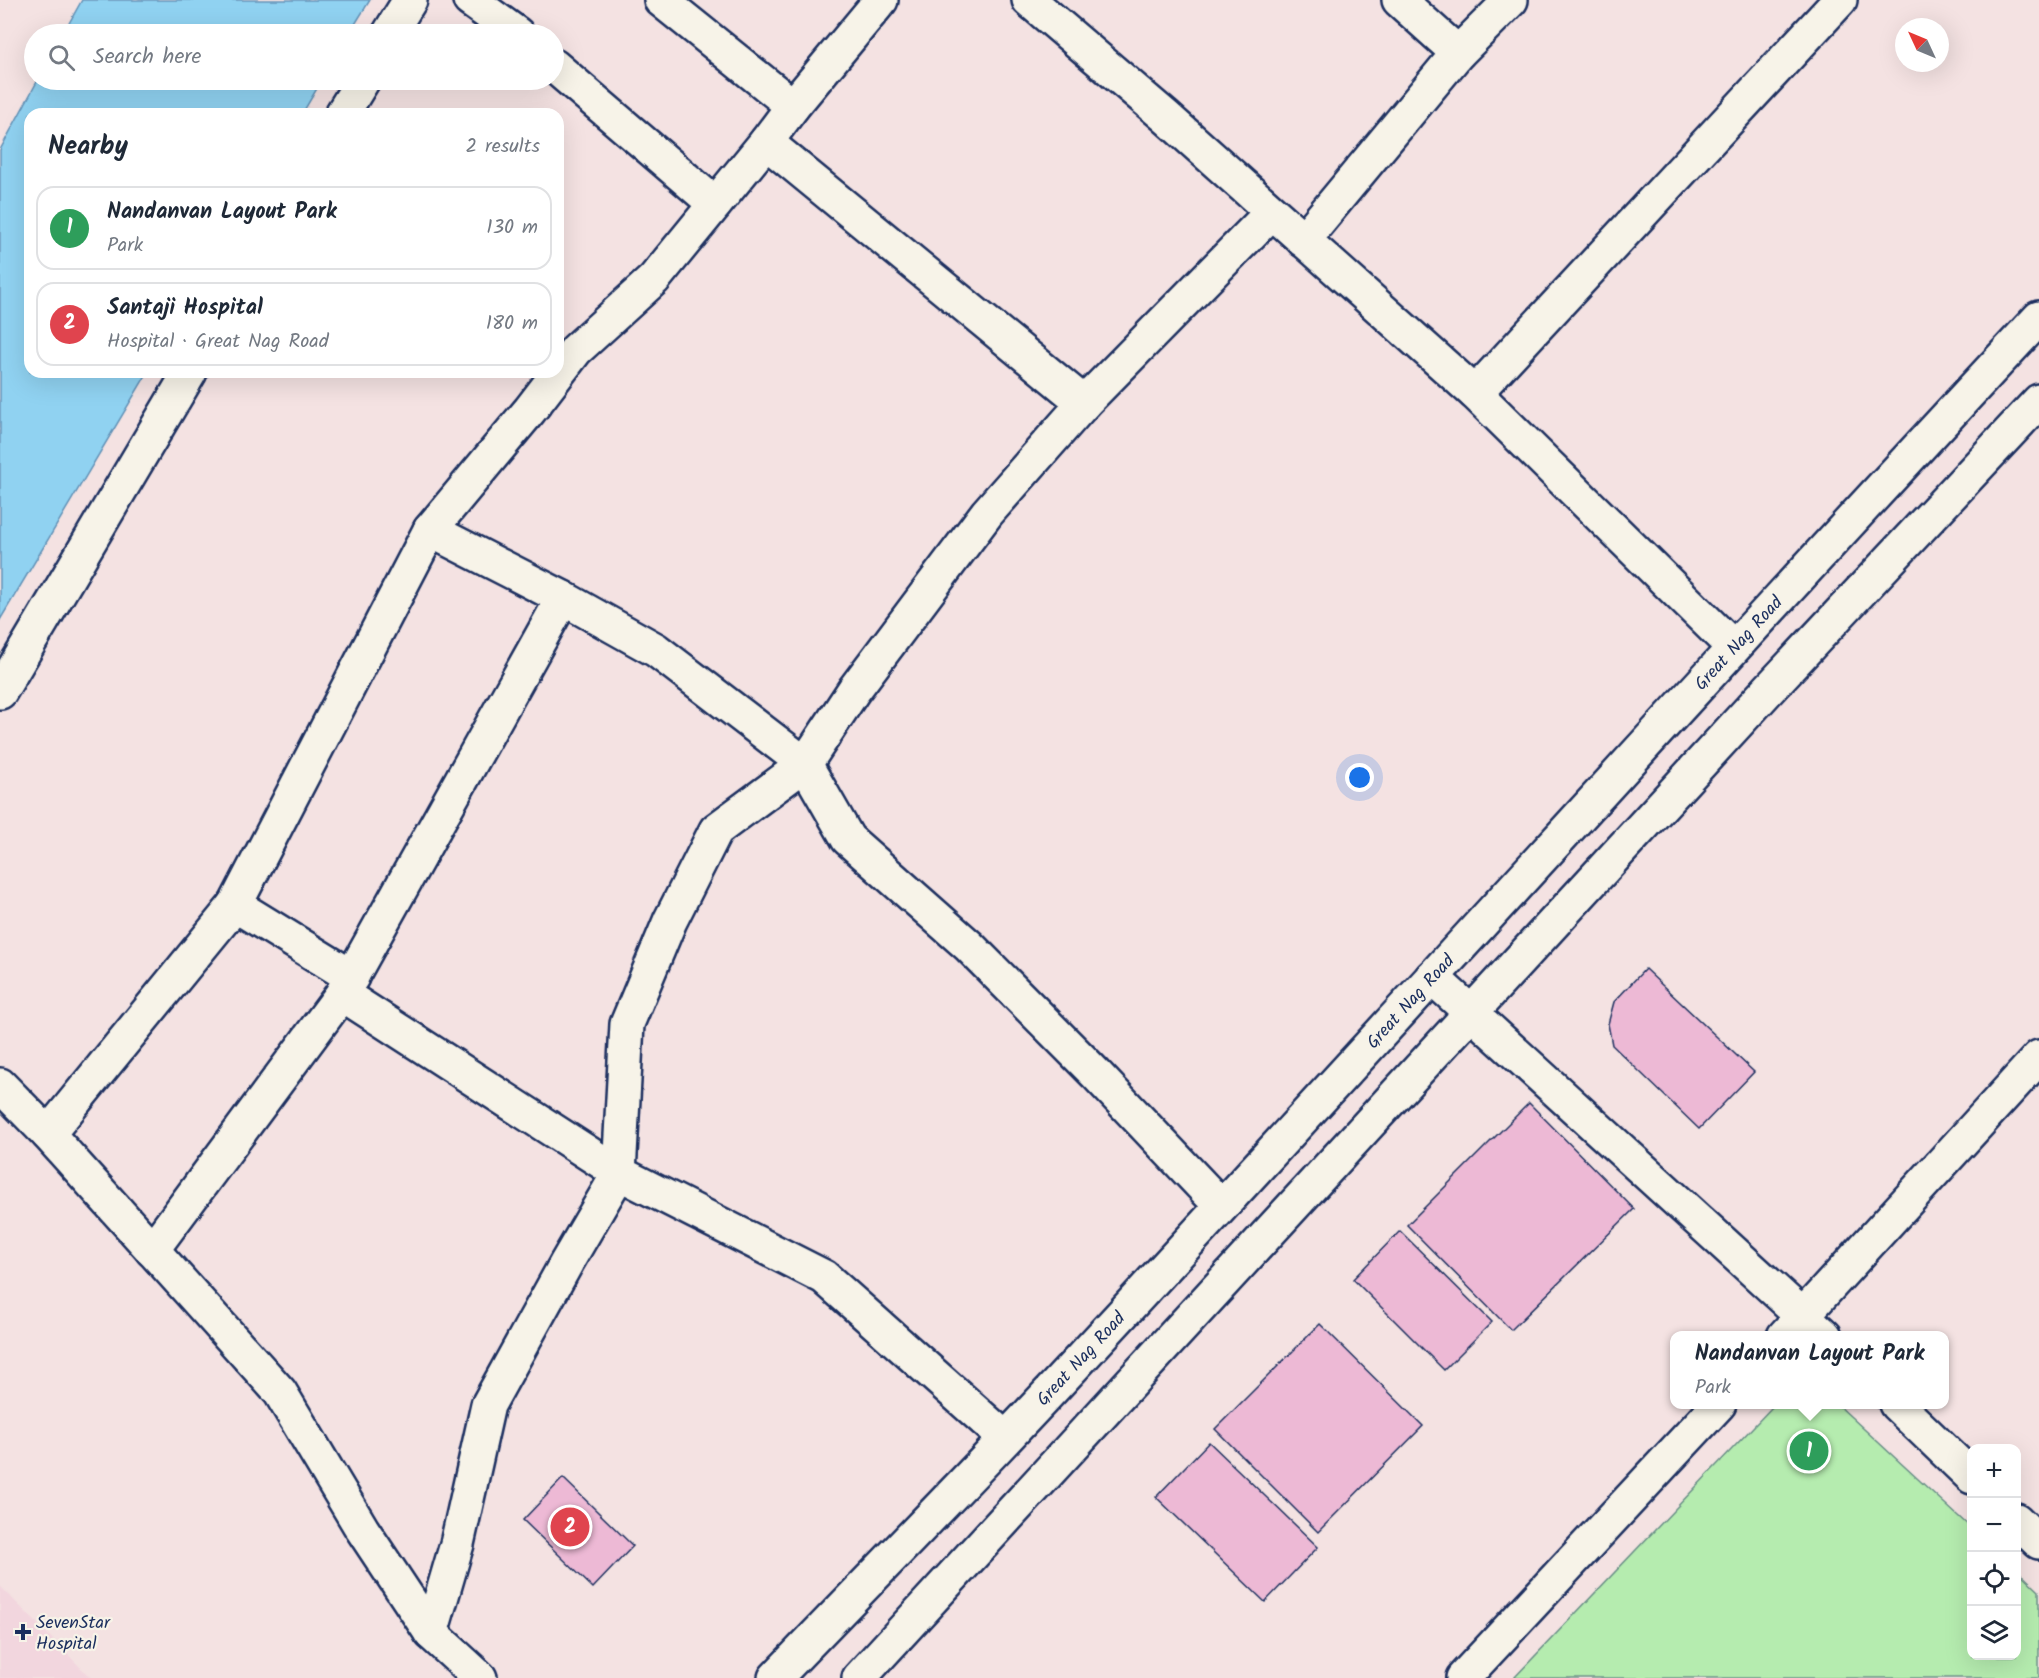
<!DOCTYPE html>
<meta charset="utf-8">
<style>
:root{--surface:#fff;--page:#f2f2f3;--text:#1f2937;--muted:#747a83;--line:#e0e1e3;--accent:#1b2f5e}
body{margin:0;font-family:Kalam,sans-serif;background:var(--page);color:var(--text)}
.controls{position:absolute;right:18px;bottom:18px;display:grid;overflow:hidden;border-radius:12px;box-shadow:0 6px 24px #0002}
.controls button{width:54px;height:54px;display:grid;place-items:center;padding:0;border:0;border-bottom:2px solid var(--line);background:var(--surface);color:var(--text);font:30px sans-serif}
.compass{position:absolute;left:1895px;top:18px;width:54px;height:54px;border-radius:50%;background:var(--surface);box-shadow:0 6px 24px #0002;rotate:314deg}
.you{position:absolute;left:1360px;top:778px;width:21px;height:21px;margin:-15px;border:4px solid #fff;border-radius:50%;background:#1a73e8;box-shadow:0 0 0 9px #1a73e833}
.badge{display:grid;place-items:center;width:39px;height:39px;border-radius:50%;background:var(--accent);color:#fff;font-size:20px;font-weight:700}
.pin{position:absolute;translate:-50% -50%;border:3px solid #fff;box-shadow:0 2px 6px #0006}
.popup{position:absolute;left:1670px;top:1331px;width:279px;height:78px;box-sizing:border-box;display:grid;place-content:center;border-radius:12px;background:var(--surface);filter:drop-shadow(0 2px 4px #0005);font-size:20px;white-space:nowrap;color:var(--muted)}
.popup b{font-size:22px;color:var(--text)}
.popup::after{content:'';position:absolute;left:50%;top:100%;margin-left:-12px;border:12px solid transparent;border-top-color:var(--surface)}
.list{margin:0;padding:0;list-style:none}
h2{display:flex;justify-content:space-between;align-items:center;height:78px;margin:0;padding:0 24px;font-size:26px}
h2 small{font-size:20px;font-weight:400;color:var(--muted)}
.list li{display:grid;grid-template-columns:39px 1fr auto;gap:18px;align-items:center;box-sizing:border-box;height:84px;margin:0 12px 12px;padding:0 12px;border:2px solid var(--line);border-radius:18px}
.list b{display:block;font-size:22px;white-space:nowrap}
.list p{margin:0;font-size:20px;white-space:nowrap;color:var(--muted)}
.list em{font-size:20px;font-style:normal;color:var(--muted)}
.icon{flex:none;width:33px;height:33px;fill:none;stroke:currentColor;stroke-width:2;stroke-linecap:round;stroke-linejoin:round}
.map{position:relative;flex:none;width:2039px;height:1678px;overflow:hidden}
.search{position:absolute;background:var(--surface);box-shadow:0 6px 24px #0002;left:24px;top:24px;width:540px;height:66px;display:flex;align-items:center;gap:15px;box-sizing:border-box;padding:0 21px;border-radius:33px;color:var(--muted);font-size:22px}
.panel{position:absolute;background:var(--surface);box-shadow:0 6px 24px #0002;left:24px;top:108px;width:540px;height:270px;border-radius:18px}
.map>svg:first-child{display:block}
</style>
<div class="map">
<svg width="2039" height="1678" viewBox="0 0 2039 1678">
<rect width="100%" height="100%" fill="#f4e2e2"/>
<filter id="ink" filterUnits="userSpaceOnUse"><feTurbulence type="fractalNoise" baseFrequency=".0167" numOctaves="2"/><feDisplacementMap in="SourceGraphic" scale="12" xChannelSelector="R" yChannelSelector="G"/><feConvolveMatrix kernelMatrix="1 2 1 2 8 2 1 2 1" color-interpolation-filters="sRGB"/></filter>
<g filter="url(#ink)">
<polygon fill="#f2d6de" points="0,1586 91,1678 0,1678"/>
<polygon fill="#b5ecaf" stroke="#688e86" stroke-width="1.5" points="1774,1405 1838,1405 1971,1528 1972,1656 2016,1656 2017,1570 2039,1591 2039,1678 1514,1678"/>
<g fill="#90d2f1" stroke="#6191b6" stroke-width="1.5">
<polygon points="82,0 370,0 349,34 63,34"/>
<polygon points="38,80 322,80 302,114 30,114 30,372 148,372 0,620 0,150"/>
</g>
<g fill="#edb9d5" stroke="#1b2f5e" stroke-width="1.5">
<polygon points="1645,969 1754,1072 1699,1129 1612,1045 1608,1024 1614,1002"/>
<polygon points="1529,1103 1634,1209 1511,1330 1407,1225"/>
<polygon points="1400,1231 1492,1322 1444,1370 1353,1279"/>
<polygon points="1320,1324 1423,1426 1318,1532 1215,1429"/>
<polygon points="1209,1442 1318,1547 1265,1602 1156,1497"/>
<polygon points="563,1478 633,1546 593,1588 523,1520"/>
</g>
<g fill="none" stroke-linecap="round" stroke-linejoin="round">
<defs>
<g id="street">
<polyline points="470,0 517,34"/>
<polyline points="661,0 793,106"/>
<polyline points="881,0 793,106 766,142 654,279 576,350 530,410 430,530 563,598 656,650 805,764 854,690 987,513 1084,403 1272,212"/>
<polyline points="1029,0 1165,116 1475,393 1733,647"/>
<polyline points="1399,0 1458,53"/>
<polyline points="389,34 410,0"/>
<polyline points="554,66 715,204"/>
<polyline points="342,114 363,80"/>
<polyline points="766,142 1084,403"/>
<polyline points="1303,240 1458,53 1511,0"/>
<polyline points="1475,393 1840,0"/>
<polyline points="563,598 342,994 619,1173 824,1277 1005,1438"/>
<polyline points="0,692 190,372"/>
<polyline points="235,905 48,1134 280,1392 362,1529 431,1633"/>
<polyline points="352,977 235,905 430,530"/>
<polyline points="1432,977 1825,1336"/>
<polyline points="0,1085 48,1134"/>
<polyline points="152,1250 342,994"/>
<polyline points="1784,1336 2039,1057"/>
<polyline points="1896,1404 1972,1477"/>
<polyline points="2016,1520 2039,1542"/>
<polyline points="480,1678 431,1633 457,1544 488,1405 567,1262 619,1173 627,1024 670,921 716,830 805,764 848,839 969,946 1096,1074 1221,1206"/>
<polyline points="1463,1678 1719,1404"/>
</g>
<g id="secondary">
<path id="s1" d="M 775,1678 C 870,1579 966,1482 1059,1382 C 1388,1029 1710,670 2039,318"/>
<polyline points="859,1678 1768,690 2039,401"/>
</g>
</defs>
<use href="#street" stroke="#1b2f5e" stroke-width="38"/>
<use href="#secondary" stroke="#1b2f5e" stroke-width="38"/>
<use href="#street" stroke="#f7f3e8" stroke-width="33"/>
<use href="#secondary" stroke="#f7f3e8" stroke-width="33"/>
</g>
</g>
<path fill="#1b2f5e" stroke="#f7f3e8" stroke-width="2" d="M20 1623h6v6h6v6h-6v6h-6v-6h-6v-6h6z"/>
<g text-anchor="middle" stroke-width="4.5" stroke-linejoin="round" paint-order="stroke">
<g font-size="18" fill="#1b2f5e" stroke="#f7f3e8">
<text dy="6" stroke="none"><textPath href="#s1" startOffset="1414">Great Nag Road</textPath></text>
<text dy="6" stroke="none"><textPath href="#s1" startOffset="928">Great Nag Road</textPath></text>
<text dy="6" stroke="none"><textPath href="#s1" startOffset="442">Great Nag Road</textPath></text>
</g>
<g font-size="18" fill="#1b2f5e" stroke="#f7f3e8" text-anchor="start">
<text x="36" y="1628">SevenStar<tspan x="36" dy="21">Hospital</tspan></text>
</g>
</g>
</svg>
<div class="controls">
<button>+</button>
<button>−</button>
<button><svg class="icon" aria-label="locate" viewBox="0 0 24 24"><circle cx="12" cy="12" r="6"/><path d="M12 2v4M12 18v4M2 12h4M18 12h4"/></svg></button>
<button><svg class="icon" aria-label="layers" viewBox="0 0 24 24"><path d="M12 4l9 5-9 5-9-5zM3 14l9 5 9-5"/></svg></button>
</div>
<svg class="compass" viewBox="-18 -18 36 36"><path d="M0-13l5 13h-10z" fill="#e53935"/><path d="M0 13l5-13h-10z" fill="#747a83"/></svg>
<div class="you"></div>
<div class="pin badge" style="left:1809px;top:1451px;background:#2e9e5b">1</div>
<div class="popup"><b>Nandanvan Layout Park</b>Park</div>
<div class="pin badge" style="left:570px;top:1527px;background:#e0444e">2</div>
<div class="search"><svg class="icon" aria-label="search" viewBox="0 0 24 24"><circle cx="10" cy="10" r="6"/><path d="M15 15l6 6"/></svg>Search here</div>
<section class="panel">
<h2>Nearby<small>2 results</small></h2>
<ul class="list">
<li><span class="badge" style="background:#2e9e5b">1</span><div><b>Nandanvan Layout Park</b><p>Park</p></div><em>130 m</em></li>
<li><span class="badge" style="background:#e0444e">2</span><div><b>Santaji Hospital</b><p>Hospital · Great Nag Road</p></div><em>180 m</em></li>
</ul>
</section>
</div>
